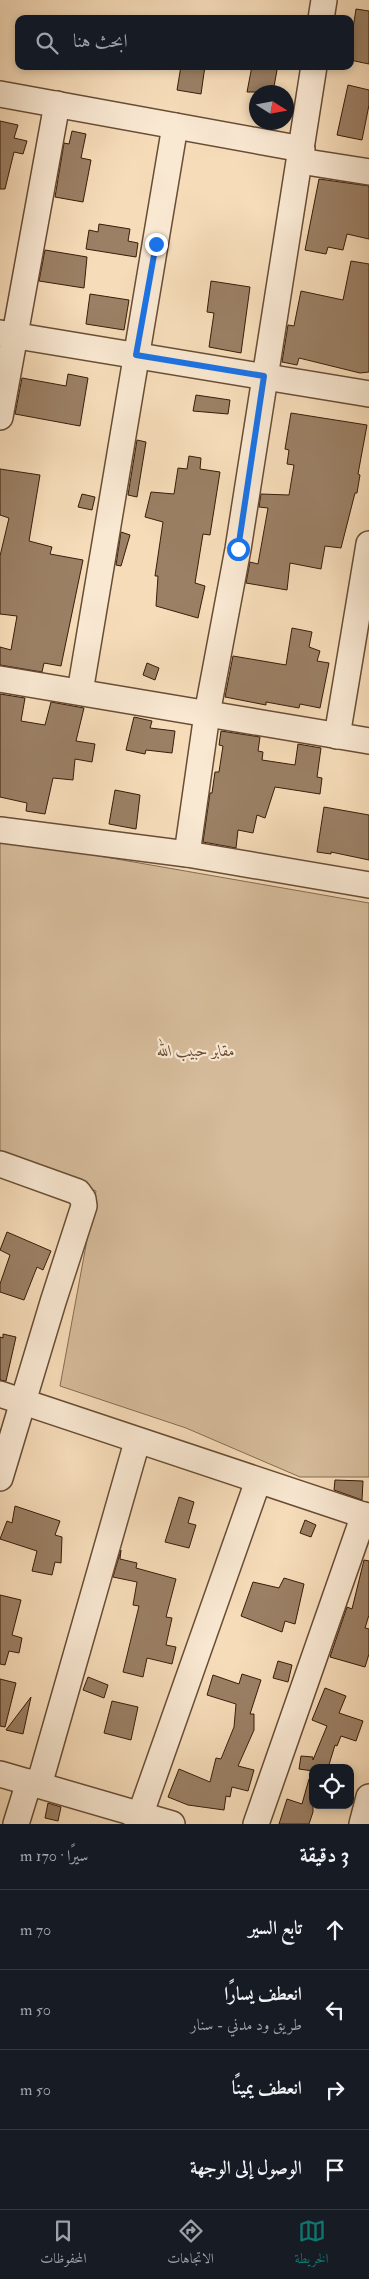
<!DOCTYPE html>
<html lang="ar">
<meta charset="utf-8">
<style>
:root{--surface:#171b24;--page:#242831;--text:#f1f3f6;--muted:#9ea1a6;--line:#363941;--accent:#0f766e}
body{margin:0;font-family:"IM FELL Double Pica",Amiri,serif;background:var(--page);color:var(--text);direction:rtl}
.controls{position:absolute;right:15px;bottom:15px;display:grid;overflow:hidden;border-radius:10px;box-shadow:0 2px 8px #0003}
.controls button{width:45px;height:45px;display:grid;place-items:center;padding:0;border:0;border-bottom:1px solid var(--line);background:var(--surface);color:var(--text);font:25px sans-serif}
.compass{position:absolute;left:249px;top:85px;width:45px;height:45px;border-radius:50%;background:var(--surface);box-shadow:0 2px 8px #0003;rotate:101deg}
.stop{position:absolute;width:15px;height:15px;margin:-11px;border:4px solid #1a73e8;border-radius:50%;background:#fff}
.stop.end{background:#1a73e8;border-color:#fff;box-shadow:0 1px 5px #0008}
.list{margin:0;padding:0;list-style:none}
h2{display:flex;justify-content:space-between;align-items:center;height:65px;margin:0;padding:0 20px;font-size:21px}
h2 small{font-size:16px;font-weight:400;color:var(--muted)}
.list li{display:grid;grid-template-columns:32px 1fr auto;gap:15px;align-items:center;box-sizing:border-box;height:80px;padding:0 20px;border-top:1px solid var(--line)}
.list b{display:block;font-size:19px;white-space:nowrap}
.list p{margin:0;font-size:16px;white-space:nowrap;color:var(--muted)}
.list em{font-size:16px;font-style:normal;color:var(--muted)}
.icon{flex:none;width:28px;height:28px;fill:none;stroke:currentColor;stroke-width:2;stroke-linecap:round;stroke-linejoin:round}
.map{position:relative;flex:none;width:369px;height:1824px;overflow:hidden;direction:ltr}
.search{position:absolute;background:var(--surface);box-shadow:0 2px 8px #0003;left:15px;right:15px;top:15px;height:55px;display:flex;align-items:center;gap:12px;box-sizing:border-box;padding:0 18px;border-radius:10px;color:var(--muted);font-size:19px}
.sheet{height:385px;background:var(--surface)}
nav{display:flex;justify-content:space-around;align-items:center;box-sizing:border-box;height:70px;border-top:1px solid var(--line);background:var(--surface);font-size:14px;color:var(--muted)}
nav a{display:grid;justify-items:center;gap:2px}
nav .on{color:var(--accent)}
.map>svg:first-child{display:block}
</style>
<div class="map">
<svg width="369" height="1824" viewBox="0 0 369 1824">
<rect width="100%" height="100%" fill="#f6dcb9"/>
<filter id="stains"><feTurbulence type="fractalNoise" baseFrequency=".004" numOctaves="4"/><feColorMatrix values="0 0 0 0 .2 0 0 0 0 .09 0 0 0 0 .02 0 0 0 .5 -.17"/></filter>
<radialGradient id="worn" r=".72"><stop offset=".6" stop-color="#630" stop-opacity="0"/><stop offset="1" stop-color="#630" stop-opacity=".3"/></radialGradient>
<polygon fill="#d6bc9b" stroke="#876c52" points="0,843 59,849 369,903 369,1477 300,1477 186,1428 60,1386 96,1191 0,1150"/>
<g fill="#9b8065" stroke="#381d09">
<polygon points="356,9 369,11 369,64 350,60 350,35 352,35"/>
<polygon points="181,66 205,66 201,94 177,90"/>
<polygon points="252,66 275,66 274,69 277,70 273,92 247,92"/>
<polygon points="348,85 369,90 369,105 362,140 337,135"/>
<polygon points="0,121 18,125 14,138 27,141 23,154 14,152 5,189 0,189"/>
<polygon points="72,131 86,134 81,158 91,160 83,202 55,197 64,143 69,144"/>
<polygon points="319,179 369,186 369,239 347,234 343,250 328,247 326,254 305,250"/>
<polygon points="99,224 130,229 128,241 138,243 136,257 86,249 89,230 98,232"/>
<polygon points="45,250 87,257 84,288 39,281"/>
<polygon points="351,261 369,264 369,372 360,373 299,358 297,365 282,362 288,325 294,326 301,291 343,300"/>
<polygon points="211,281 250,287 241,353 209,347 214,313 207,312"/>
<polygon points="90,294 129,300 124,330 86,324"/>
<polygon points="68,374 88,378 80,426 15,414 22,378 66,386"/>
<polygon points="196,395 230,400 228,414 193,411"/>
<polygon points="291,413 367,425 358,474 360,475 357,493 355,493 341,548 325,546 321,569 290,563 287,590 246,583 250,562 258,564 268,508 259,507 261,494 289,495 294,465 287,464 289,450 285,449"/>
<polygon points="137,440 146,442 137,497 128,495"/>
<polygon points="189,456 201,458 200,469 220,472 210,535 203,534 195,583 205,586 198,618 156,606 158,576 155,576 163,522 145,517 151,492 174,494 178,468 187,469"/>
<polygon points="0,469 40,475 29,541 52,547 50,554 83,560 61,666 44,663 42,672 0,665 0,647 11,650 17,616 0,614 0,556 9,518 0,515"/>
<polygon points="82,494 95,497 92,510 78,507"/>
<polygon points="121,532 130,535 121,566 116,565"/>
<polygon points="292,628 312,632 309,647 320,651 317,661 329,663 320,708 300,704 299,708 266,702 266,705 225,697 233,656 286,665"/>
<polygon points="147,663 159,668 155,680 143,675"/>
<polygon points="0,694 25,698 21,721 45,725 51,702 84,708 76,741 95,744 92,762 75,759 73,780 53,778 45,814 26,811 27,803 0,797"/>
<polygon points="134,717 152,721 150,728 175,731 172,753 146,750 145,754 126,750"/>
<polygon points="221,731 260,737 258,751 263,752 262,760 295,765 298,744 321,748 317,777 322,778 320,794 275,787 265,818 257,815 253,833 238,830 236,848 203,842 210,793 212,793 215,772 219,772 223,746 219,745"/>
<polygon points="115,790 140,795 136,829 109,824"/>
<polygon points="324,807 369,815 369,860 331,852 331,854 317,852"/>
<polygon points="7,1232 51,1251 43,1270 37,1267 24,1300 0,1292 0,1284 10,1255 0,1250"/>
<polygon points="3,1334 16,1337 6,1381 0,1380 0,1337 3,1338"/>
<polygon points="335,1480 363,1481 362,1500 334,1490"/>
<polygon points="179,1497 194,1502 188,1523 196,1525 189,1548 165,1542"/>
<polygon points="15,1506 60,1521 55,1535 62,1537 61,1563 55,1562 52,1575 32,1571 37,1551 0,1539 7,1521 12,1523"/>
<polygon points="305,1520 316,1525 311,1537 300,1533"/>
<polygon points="121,1550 120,1559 137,1563 136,1568 176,1579 166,1617 172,1618 166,1645 176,1647 172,1664 147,1658 143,1677 123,1672 139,1606 133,1605 137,1582 113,1577"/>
<polygon points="364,1560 369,1561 369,1615 365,1628 369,1629 369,1654 365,1667 330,1657 347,1607 352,1609"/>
<polygon points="284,1578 304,1584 295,1624 285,1621 282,1632 241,1616 253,1582 279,1588"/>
<polygon points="0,1595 21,1600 12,1635 22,1638 19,1653 9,1651 5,1665 0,1664"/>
<polygon points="278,1661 292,1665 288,1682 273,1678"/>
<polygon points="242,1674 261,1680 250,1714 254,1714 254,1730 238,1766 254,1770 248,1791 232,1787 230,1797 226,1796 224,1810 188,1805 168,1797 179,1769 210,1782 216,1758 221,1759 234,1727 236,1704 207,1695 213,1675 239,1684"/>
<polygon points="88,1677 108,1685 104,1698 83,1690"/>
<polygon points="0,1679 16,1683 5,1727 0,1726"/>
<polygon points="325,1688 346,1696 339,1713 363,1721 356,1741 341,1736 337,1746 335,1745 328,1768 313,1768 313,1771 299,1769 301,1756 313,1757 313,1760 327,1726 312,1720"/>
<polygon points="31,1697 23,1734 6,1730"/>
<polygon points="112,1701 138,1707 131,1740 104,1733"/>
<polygon points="309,1779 313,1779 313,1812 309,1824 279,1824 287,1799 302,1804"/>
<polygon points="48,1803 61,1807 58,1821 45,1818"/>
</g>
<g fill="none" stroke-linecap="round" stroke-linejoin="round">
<defs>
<g id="minor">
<polyline points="321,19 324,0"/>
<polyline points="0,94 302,149"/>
<polyline points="300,161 369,172"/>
<polyline points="0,333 369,394"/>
<polyline points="0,417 57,104"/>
<polyline points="0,679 369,741"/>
<polyline points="80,692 175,126"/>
<polyline points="337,736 369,544"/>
<polyline points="0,830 187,854 369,885"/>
<polyline points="187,854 207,714 238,549 314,66"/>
<polyline points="0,1164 78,1192 83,1199 84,1206 53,1302 0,1478"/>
<polyline points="0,1394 369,1517"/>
<polyline points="0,1774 172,1824"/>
<polyline points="39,1785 137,1442"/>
<polyline points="16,1824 29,1782"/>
<polyline points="137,1824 258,1481"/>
<polyline points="256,1824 364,1515"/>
<polyline points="362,1824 369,1797"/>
</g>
</defs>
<use href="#minor" stroke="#684d35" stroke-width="28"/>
<use href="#minor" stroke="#f9e8d2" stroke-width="25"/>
</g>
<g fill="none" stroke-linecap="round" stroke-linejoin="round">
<polyline stroke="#1a73e8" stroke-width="6" points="156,244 136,355 264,376 238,549"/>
</g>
<g text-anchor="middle" stroke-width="4.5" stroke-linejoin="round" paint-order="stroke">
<g font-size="16" font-style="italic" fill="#674d35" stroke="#f9e8d2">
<text x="196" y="1056">مقابر حبيب الله</text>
</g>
</g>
<rect width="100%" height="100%" filter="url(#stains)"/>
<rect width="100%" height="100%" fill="url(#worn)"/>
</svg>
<div class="controls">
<button><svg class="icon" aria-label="locate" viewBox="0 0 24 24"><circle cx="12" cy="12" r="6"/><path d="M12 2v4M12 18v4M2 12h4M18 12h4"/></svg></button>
</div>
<svg class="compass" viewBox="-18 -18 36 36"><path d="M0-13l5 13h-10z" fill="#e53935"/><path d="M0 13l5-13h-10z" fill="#9ea1a6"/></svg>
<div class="stop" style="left:238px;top:549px"></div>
<div class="stop end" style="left:156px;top:244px"></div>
<div class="search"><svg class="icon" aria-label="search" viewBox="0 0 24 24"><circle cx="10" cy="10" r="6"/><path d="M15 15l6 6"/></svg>ابحث هنا</div>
</div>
<section class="sheet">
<h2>3 دقيقة<small>سيرًا · 170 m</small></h2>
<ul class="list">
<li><svg class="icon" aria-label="ahead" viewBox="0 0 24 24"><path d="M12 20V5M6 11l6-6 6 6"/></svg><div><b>تابع السير</b></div><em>70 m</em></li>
<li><svg class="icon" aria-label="left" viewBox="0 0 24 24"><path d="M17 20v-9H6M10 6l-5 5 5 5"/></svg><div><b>انعطف يسارًا</b><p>طريق ود مدني - سنار</p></div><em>50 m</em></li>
<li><svg class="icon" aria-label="right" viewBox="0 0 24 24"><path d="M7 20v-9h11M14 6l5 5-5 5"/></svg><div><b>انعطف يمينًا</b></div><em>50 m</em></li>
<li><svg class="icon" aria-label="arrive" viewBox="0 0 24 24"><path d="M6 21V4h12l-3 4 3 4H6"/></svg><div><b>الوصول إلى الوجهة</b></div></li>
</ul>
</section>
<nav>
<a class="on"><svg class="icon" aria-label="map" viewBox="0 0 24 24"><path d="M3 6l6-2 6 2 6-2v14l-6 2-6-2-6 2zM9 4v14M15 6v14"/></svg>الخريطة</a>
<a><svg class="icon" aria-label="directions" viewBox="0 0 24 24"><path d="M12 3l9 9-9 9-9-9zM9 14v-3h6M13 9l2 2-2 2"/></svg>الاتجاهات</a>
<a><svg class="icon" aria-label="saved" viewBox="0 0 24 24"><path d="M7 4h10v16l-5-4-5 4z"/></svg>المحفوظات</a>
</nav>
